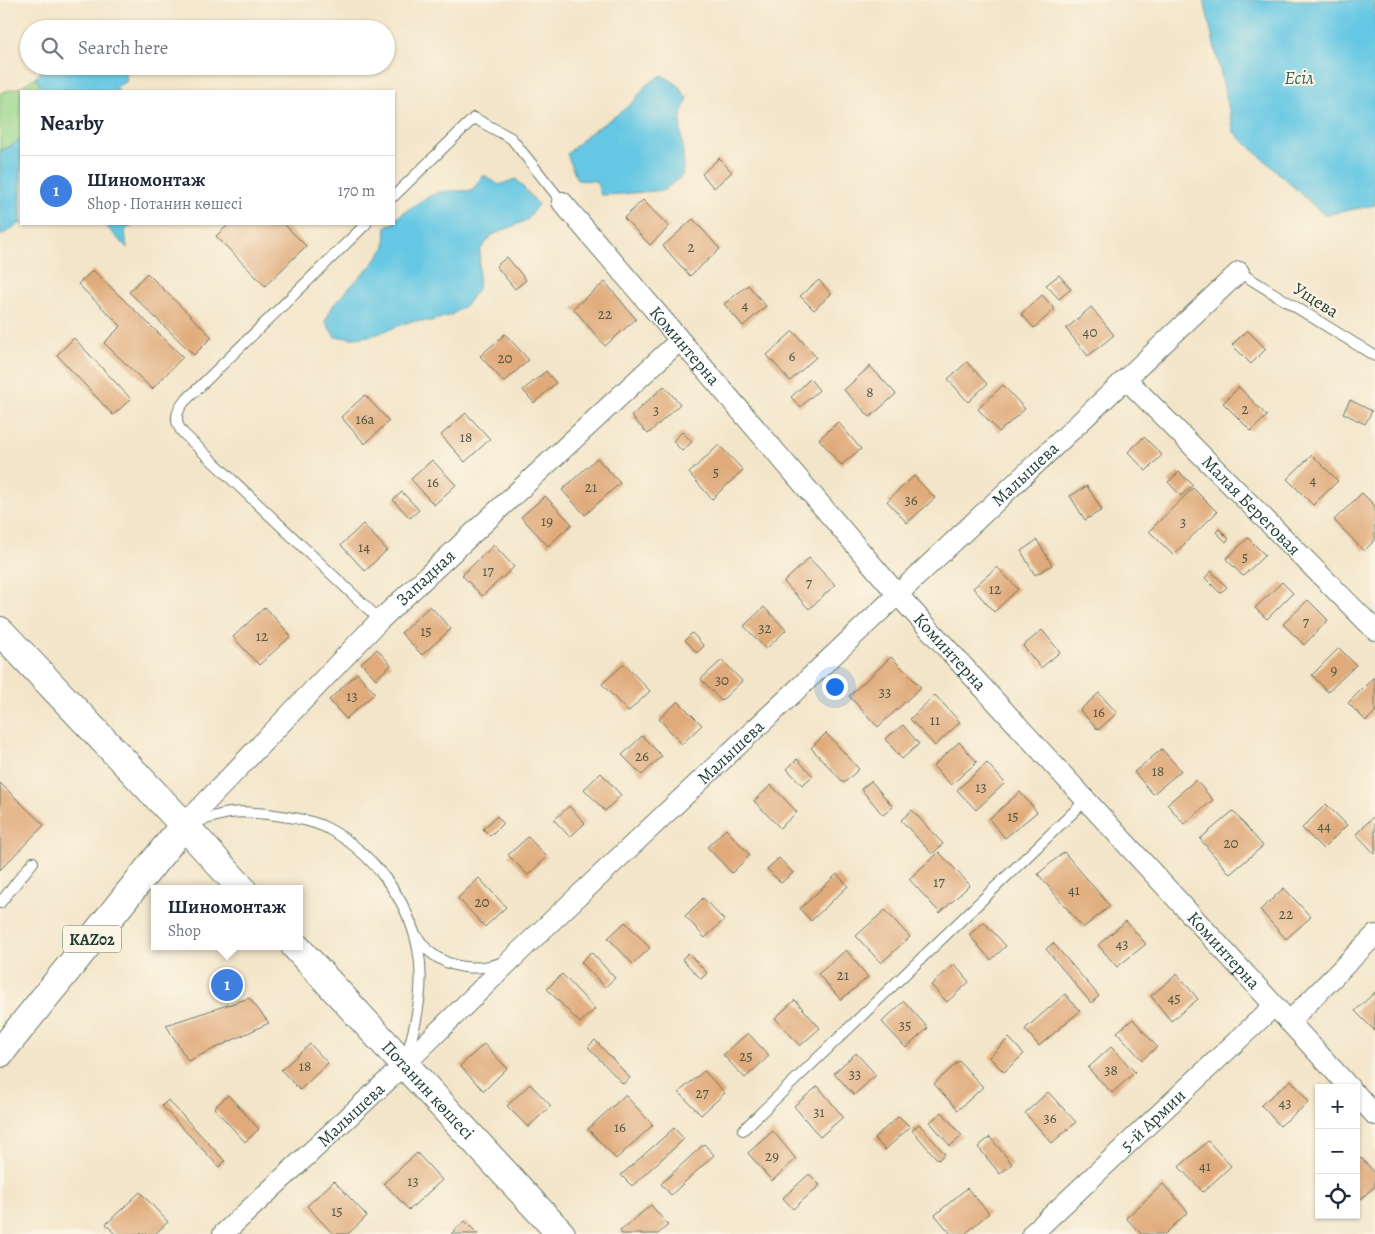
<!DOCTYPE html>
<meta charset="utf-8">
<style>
:root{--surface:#fff;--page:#f2f2f3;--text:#1f2937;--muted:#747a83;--line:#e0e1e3;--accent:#db2777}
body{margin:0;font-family:Alegreya,serif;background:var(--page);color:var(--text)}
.controls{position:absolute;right:15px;bottom:15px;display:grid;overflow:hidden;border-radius:0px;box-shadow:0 1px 4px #0004}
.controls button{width:45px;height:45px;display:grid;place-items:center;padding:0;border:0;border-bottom:1px solid var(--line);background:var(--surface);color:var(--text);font:25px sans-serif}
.you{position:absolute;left:834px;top:686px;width:18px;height:18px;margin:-12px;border:4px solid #fff;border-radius:50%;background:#1a73e8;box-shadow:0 0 0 8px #1a73e833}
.badge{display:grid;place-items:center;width:32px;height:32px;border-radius:50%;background:var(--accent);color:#fff;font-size:16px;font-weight:700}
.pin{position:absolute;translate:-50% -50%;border:2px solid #fff;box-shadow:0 1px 5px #0006}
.popup{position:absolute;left:151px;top:885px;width:152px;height:65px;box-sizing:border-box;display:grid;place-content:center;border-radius:0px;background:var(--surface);filter:drop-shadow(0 1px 4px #0005);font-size:16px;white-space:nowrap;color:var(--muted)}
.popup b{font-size:19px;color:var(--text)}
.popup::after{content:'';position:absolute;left:50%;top:100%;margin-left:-10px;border:10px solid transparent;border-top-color:var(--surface)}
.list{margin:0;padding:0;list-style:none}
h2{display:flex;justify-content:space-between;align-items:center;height:65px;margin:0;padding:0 20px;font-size:21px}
h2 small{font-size:16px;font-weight:400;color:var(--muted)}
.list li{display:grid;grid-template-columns:32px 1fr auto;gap:15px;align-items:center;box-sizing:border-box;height:70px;padding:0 20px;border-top:1px solid var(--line)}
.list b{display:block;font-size:19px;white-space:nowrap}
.list p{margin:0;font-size:16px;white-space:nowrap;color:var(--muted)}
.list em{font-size:16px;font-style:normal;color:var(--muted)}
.icon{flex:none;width:28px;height:28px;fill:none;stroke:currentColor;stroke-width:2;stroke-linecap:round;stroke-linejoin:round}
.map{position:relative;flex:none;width:1375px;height:1234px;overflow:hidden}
.search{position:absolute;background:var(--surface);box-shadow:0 1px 4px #0004;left:20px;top:20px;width:375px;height:55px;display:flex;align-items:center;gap:12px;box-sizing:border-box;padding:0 18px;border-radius:28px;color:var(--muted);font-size:19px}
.panel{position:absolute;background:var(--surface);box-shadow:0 1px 4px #0004;left:20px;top:90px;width:375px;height:135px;border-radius:0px}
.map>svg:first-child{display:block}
</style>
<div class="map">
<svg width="1375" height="1234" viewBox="0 0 1375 1234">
<rect width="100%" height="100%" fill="#fcf5e5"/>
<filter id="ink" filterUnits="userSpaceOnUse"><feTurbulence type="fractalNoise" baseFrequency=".02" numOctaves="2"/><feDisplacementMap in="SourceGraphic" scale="10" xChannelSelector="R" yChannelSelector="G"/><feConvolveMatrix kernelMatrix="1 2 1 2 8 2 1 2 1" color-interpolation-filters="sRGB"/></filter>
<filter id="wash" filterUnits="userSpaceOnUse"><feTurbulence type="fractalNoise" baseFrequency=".0096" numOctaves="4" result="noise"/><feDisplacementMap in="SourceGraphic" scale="20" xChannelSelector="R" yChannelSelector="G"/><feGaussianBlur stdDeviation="1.12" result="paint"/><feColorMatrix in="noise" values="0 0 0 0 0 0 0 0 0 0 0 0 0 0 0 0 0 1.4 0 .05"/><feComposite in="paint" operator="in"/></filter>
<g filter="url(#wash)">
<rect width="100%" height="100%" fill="#f3e5c9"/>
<polygon fill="#97d68b" stroke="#5b8a60" points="37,76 43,91 21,91 21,137 13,145 0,151 0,93 21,87"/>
<g fill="#65c7e3" stroke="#42828c">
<polygon points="1204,0 1375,0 1375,205 1324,215 1234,132"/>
<polygon points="48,66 124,68 127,81 116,87 119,91 43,91 36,77"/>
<path d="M 662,75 L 678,85 L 688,100 C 675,116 683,137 683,156 C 684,162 683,169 682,176 L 664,190 L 623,194 L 601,195 L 596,181 L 577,180 L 567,154 L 587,135 L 621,112 L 635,100 L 646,85 Z"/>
<polygon points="21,137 21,223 0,236 0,151 13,145"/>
<path d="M 483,175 L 499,185 L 516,179 L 538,204 L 527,220 L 492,235 L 480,250 L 478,289 L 467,304 L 451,315 L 431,321 L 412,321 L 374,335 L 355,338 L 335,337 L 325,321 L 334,304 L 374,262 L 385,246 L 386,226 L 389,224 L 394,224 L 394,220 C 401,214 428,195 437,193 C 448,190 460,191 472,191 Z"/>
<polygon points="104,224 134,224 125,230 127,248"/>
</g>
<g id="blocks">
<g fill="#e0aa7a">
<polygon points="719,158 732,172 714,188 702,174"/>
<polygon points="643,200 669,227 650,245 624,218"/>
<polygon points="693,219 720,249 690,276 663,246"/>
<polygon points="229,224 284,224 306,246 265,286 216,236"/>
<polygon points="507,257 526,280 515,289 496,266"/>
<polygon points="93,270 183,357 152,389 104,343 121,326 78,284"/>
<polygon points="147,273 212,337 194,355 129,292"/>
<polygon points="1059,275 1071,289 1059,299 1046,285"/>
<polygon points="819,280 831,294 814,310 800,296"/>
<polygon points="605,282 636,319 605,346 573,308"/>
<polygon points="748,285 766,306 743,326 724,304"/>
<polygon points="1042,295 1055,309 1034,328 1021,314"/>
<polygon points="1091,307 1114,335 1088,356 1066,329"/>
<polygon points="1247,330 1266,349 1251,364 1232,345"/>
<polygon points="793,331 816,357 790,381 767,355"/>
<polygon points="505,334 529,360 504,382 480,356"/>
<polygon points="74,338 131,399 113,415 57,355"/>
<polygon points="967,362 987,384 968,402 948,379"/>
<polygon points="870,366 896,394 870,417 844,390"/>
<polygon points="546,371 556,383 534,403 523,390"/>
<polygon points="810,379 819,390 800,407 791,397"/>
<polygon points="1003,385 1025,409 999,432 978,409"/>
<polygon points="664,386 680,404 648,434 631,416"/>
<polygon points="1239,387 1267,416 1251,431 1223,403"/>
<polygon points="365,395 389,421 365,444 341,417"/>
<polygon points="1350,400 1372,411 1365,424 1343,413"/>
<polygon points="466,413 490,439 465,462 441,435"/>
<polygon points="838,422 861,449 841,465 819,439"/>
<polygon points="682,432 692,442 682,451 673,441"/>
<polygon points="1144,437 1162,455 1146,471 1128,452"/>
<polygon points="719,445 743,470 712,499 689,473"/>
<polygon points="1312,455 1338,481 1313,505 1287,479"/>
<polygon points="597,458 620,483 585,515 562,490"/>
<polygon points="432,460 456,485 434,505 411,479"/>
<polygon points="1179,472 1193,485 1181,496 1168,482"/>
<polygon points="914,476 935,498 907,523 887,501"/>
<polygon points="1087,486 1102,510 1085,520 1070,496"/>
<polygon points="1193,488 1217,512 1173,555 1149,531"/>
<polygon points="402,492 419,510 410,518 393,500"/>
<polygon points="1362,493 1375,506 1375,540 1364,551 1334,520"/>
<polygon points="545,496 572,524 548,546 521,517"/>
<polygon points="363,524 387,550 365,571 341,545"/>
<polygon points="1219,529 1229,539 1226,542 1216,532"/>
<polygon points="1248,538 1265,555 1243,576 1226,559"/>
<polygon points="1037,540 1052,565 1035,575 1021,551"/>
<polygon points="494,545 514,567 482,596 462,575"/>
<polygon points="809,558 835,585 809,609 784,582"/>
<polygon points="997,567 1018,589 994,612 973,588"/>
<polygon points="1211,571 1227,587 1220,593 1205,578"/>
<polygon points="1282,582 1293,593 1267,619 1255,608"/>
<polygon points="1308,600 1328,620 1304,645 1283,624"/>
<polygon points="430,606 451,629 422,655 401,633"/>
<polygon points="265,607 291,636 259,665 233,637"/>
<polygon points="764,607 786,630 766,649 744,626"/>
<polygon points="1042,630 1060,652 1041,668 1023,646"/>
<polygon points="692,633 704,646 697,653 685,640"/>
<polygon points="1339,648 1356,665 1328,692 1312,675"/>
<polygon points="377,649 391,665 376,679 361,663"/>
<polygon points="891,657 921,687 878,727 849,696"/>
<polygon points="722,660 742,681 721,701 701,679"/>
<polygon points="624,664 650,691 628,712 602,684"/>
<polygon points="357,673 375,693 346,719 329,700"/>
<polygon points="1373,678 1375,681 1375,712 1366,721 1348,703"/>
<polygon points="1099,693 1117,713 1098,730 1080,710"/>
<polygon points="935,695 960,722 935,746 910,719"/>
<polygon points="678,701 702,725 682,744 659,719"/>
<polygon points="903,725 919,744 902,759 885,739"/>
<polygon points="826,733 859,769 844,783 811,748"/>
<polygon points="642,736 662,756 642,775 622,755"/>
<polygon points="959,742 977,762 951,785 933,766"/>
<polygon points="1162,749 1181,771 1153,794 1134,772"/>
<polygon points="797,759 813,776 802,785 787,769"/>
<polygon points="987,763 1005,783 976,810 957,790"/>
<polygon points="601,773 621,795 605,811 584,789"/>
<polygon points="1196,780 1213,800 1184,824 1167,804"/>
<polygon points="871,781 893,807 883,815 861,789"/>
<polygon points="0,783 44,825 0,870"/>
<polygon points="771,785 797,812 780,828 754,801"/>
<polygon points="1020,792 1037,812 1005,838 989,819"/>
<polygon points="1326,804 1347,825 1323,849 1302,828"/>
<polygon points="569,806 585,823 570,837 554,820"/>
<polygon points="912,810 943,844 932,854 901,820"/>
<polygon points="1233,811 1263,846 1230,874 1200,839"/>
<polygon points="1375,815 1375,854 1356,834"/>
<polygon points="497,816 503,823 490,836 483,829"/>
<polygon points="726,829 750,855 732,873 707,847"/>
<polygon points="528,837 547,857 528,875 508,855"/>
<polygon points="939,852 970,885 940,913 909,879"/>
<polygon points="1064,852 1110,906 1083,928 1038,874"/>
<polygon points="779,858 793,873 781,883 767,869"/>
<polygon points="837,874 848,886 811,921 800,909"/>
<polygon points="479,878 506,907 485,927 458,898"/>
<polygon points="1284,888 1311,917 1286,939 1260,910"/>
<polygon points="703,898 724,920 705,938 685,916"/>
<polygon points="885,910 910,937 881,963 856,936"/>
<polygon points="1126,921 1146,944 1117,967 1098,945"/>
<polygon points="625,922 650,948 633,964 608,938"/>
<polygon points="984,922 1006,946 991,960 969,935"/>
<polygon points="1053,943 1099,996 1091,1003 1046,949"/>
<polygon points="846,950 868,977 841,1000 818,974"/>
<polygon points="591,952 615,978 605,987 581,962"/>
<polygon points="688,953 707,973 701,979 682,959"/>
<polygon points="954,964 969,982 947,1002 931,985"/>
<polygon points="562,974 595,1009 580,1023 547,989"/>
<polygon points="1177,974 1198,999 1171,1021 1151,996"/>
<polygon points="1375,992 1375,1031 1355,1011"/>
<polygon points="1065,994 1080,1011 1039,1046 1025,1029"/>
<polygon points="249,998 269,1023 188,1061 166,1025"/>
<polygon points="795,1000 820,1028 800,1046 775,1018"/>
<polygon points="904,1001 928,1028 906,1048 882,1022"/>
<polygon points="1133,1019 1157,1047 1142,1060 1117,1032"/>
<polygon points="748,1033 769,1056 745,1078 723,1055"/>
<polygon points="1009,1038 1024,1054 1004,1072 989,1057"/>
<polygon points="595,1040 630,1078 623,1084 588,1047"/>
<polygon points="310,1044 328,1063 300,1090 281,1070"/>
<polygon points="484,1044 507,1068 484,1091 460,1066"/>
<polygon points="1111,1047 1135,1072 1112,1093 1088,1068"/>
<polygon points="856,1053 876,1075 854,1095 834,1073"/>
<polygon points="959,1061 983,1087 958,1110 934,1084"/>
<polygon points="704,1071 725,1093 701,1115 679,1092"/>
<polygon points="1291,1080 1309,1102 1280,1126 1261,1105"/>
<polygon points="530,1084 551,1106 528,1127 507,1106"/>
<polygon points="818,1086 843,1117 820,1137 794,1106"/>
<polygon points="1048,1092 1076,1122 1052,1143 1025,1113"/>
<polygon points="228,1095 259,1129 245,1142 214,1108"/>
<polygon points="625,1095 653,1125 616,1159 588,1129"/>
<polygon points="168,1100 225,1161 219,1167 162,1106"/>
<polygon points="942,1112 962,1136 950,1146 930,1122"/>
<polygon points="899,1116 910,1127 885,1150 874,1138"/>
<polygon points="919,1124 945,1154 938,1160 912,1130"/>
<polygon points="674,1128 684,1139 632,1186 621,1175"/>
<polygon points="773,1131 796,1159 772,1181 748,1153"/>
<polygon points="990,1137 1012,1164 1000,1174 978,1147"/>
<polygon points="1208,1141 1231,1166 1203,1192 1179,1167"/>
<polygon points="704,1144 714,1155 671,1195 661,1184"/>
<polygon points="417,1153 442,1180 409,1210 384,1183"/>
<polygon points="1361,1158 1375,1173 1375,1186 1356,1203 1356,1163"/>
<polygon points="809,1174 820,1185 793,1209 783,1198"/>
<polygon points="334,1181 367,1216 348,1234 333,1234 307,1206"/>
<polygon points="1163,1184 1188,1212 1165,1234 1141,1234 1126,1218"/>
<polygon points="967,1188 989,1213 965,1234 951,1234 935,1215"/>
<polygon points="140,1192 168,1222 155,1234 115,1234 106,1224"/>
<polygon points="651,1205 668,1225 658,1234 622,1234 620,1231"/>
<polygon points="465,1221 478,1234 451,1234"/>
</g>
</g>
</g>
<g filter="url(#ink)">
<use href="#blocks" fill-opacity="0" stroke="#697868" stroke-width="1"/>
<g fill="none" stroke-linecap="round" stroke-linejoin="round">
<defs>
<g id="lane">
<polyline points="394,196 474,118 511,138 562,202"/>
<path d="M 366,224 L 184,402 C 175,413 174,423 184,434 L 380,620"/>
<polyline points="1239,272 1375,356"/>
<path d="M 190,824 C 203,820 217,815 230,813 C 242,811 256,813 268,814 C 288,817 309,819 327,828 C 371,851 409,900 418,949 C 425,984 417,1023 406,1057"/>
<polyline points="0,903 33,862"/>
<path d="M 416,935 C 420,941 425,948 431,953 C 451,969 477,971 501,963"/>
<polyline points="743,1130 1086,800"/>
</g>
<g id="street">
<path id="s1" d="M 562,202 L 898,595 L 1350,1088"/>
<path id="s2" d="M 1126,379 L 1375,630"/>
<path id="s3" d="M 184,825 L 380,620 L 679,341"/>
<polyline points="1289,1022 1375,935"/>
<polyline points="1356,1094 1375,1115"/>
<path id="s4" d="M 223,1234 L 404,1065 L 519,952 L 1239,272"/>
<path id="s5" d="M 1032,1234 L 1274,1006"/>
</g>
<g id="secondary">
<polyline points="184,825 242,889"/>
<path id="s6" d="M 295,946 L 561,1234"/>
</g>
<polyline id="highway" points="0,631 184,825 0,1053"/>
</defs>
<use href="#lane" stroke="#697868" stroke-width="12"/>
<use href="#street" stroke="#697868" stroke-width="22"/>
<use href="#secondary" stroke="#697868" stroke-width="30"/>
<use href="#highway" stroke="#697868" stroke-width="30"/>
<use href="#lane" stroke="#fff" stroke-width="10"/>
<use href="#street" stroke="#fff" stroke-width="20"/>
<use href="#secondary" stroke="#fff" stroke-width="28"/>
<use href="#highway" stroke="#fff" stroke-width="28"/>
</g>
</g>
<g text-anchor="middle" stroke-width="4" stroke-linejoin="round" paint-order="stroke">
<g font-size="15" fill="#4f5846">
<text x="691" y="252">2</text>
<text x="745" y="310">4</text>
<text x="605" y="319">22</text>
<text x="1090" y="337">40</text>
<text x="792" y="361">6</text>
<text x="505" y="363">20</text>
<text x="870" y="397">8</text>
<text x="1245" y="414">2</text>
<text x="656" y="415">3</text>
<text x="365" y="424">16а</text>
<text x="466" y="442">18</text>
<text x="716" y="477">5</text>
<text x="1313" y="485">4</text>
<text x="433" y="487">16</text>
<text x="591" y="492">21</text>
<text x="911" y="505">36</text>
<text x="547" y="526">19</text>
<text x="1183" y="527">3</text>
<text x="364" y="552">14</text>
<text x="1245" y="562">5</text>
<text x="488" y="576">17</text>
<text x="809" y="588">7</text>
<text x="995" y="594">12</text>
<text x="1306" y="627">7</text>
<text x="765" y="633">32</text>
<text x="426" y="636">15</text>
<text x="262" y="641">12</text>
<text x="1334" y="675">9</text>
<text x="722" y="685">30</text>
<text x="885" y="697">33</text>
<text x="352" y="701">13</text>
<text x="1099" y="717">16</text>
<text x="935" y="725">11</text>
<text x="642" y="761">26</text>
<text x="1158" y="776">18</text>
<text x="981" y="792">13</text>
<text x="1013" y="821">15</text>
<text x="1324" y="831">44</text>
<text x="1231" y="848">20</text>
<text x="939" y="887">17</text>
<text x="1074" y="895">41</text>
<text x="482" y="907">20</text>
<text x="1286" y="919">22</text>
<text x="1122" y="949">43</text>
<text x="843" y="980">21</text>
<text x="1174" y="1003">45</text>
<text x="905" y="1030">35</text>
<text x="746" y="1061">25</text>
<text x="305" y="1071">18</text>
<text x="1111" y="1075">38</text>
<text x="855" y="1079">33</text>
<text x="702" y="1098">27</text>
<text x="1285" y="1108">43</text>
<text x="819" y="1117">31</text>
<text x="1050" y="1123">36</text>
<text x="620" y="1132">16</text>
<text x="772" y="1161">29</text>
<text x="1205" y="1171">41</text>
<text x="413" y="1186">13</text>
<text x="337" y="1216">15</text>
</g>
<rect fill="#fcf5e5" stroke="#617469" stroke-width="1" x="63" y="925.5" width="58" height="27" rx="4"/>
<g font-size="16" font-weight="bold" fill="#1f3d34">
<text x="92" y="945">KAZ02</text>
</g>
<g font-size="18" fill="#1f3d34" stroke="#fcf5e5">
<text transform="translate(1316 300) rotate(32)" y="6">Ущева</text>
<text dy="6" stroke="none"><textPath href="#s1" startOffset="189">Коминтерна</textPath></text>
<text dy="6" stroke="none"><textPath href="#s4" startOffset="1105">Малышева</textPath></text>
<text dy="6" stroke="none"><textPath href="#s2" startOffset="178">Малая Береговая</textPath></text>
<text dy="6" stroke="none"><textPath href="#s3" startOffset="346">Западная</textPath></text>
<text dy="6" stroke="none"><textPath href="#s1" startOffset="594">Коминтерна</textPath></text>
<text dy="6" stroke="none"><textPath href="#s4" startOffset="700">Малышева</textPath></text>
<text dy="6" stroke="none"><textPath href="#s1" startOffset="999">Коминтерна</textPath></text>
<text dy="6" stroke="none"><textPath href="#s6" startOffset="196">Потанин көшесі</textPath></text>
<text dy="6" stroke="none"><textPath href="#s4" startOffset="175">Малышева</textPath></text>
<text dy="6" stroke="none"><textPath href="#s5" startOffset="166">5-й Армии</textPath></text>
</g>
<g font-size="19" font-style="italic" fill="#306060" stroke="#fcf5e5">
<text x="1299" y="84">Есіл</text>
</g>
</g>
</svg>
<div class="controls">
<button>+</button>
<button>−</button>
<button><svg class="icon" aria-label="locate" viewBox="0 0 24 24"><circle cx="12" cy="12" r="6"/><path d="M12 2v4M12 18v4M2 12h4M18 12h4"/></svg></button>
</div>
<div class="you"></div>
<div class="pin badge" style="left:227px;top:985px;background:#3f7fe0">1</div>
<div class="popup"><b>Шиномонтаж</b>Shop</div>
<div class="search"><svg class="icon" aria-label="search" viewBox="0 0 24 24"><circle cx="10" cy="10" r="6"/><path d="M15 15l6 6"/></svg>Search here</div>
<section class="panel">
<h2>Nearby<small></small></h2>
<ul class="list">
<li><span class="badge" style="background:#3f7fe0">1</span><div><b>Шиномонтаж</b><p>Shop · Потанин көшесі</p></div><em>170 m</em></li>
</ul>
</section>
</div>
